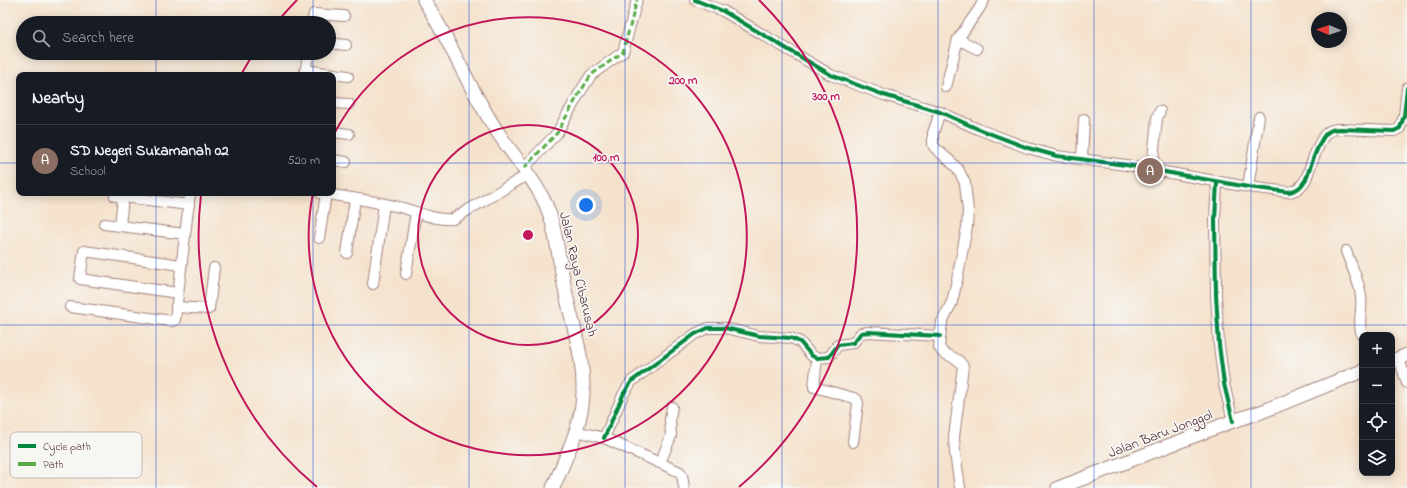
<!DOCTYPE html>
<meta charset="utf-8">
<style>
:root{--surface:#171b24;--page:#242831;--text:#f1f3f6;--muted:#9ea1a6;--line:#363941;--accent:#b45309}
body{margin:0;font-family:"Indie Flower",sans-serif;background:var(--page);color:var(--text)}
.controls{position:absolute;right:12px;bottom:12px;display:grid;overflow:hidden;border-radius:8px;box-shadow:0 2px 10px #0003}
.controls button{width:36px;height:36px;display:grid;place-items:center;padding:0;border:0;border-bottom:1px solid var(--line);background:var(--surface);color:var(--text);font:20px sans-serif}
.compass{position:absolute;left:1311px;top:12px;width:36px;height:36px;border-radius:50%;background:var(--surface);box-shadow:0 2px 10px #0003;rotate:272deg}
.you{position:absolute;left:586px;top:205px;width:14px;height:14px;margin:-10px;border:3px solid #fff;border-radius:50%;background:#1a73e8;box-shadow:0 0 0 6px #1a73e833}
.badge{display:grid;place-items:center;width:26px;height:26px;border-radius:50%;background:var(--accent);color:#fff;font-size:13px;font-weight:700}
.pin{position:absolute;translate:-50% -50%;border:2px solid #fff;box-shadow:0 1px 4px #0006}
.list{margin:0;padding:0;list-style:none}
h2{display:flex;justify-content:space-between;align-items:center;height:52px;margin:0;padding:0 16px;font-size:17px}
h2 small{font-size:13px;font-weight:400;color:var(--muted)}
.list li{display:grid;grid-template-columns:26px 1fr auto;gap:12px;align-items:center;box-sizing:border-box;height:72px;padding:0 16px;border-top:1px solid var(--line)}
.list b{display:block;font-size:15px;white-space:nowrap}
.list p{margin:0;font-size:13px;white-space:nowrap;color:var(--muted)}
.list em{font-size:13px;font-style:normal;color:var(--muted)}
.icon{flex:none;width:22px;height:22px;fill:none;stroke:currentColor;stroke-width:2;stroke-linecap:round;stroke-linejoin:round}
.map{position:relative;flex:none;width:1407px;height:488px;overflow:hidden}
.search{position:absolute;background:var(--surface);box-shadow:0 2px 10px #0003;left:16px;top:16px;width:320px;height:44px;display:flex;align-items:center;gap:10px;box-sizing:border-box;padding:0 14px;border-radius:22px;color:var(--muted);font-size:15px}
.panel{position:absolute;background:var(--surface);box-shadow:0 2px 10px #0003;left:16px;top:72px;width:320px;height:124px;border-radius:8px}
.map>svg:first-child{display:block}
</style>
<div class="map">
<svg width="1407" height="488" viewBox="0 0 1407 488">
<rect width="100%" height="100%" fill="#f6f6f2"/>
<filter id="ink" filterUnits="userSpaceOnUse"><feTurbulence type="fractalNoise" baseFrequency=".025" numOctaves="2"/><feDisplacementMap in="SourceGraphic" scale="8" xChannelSelector="R" yChannelSelector="G"/><feConvolveMatrix kernelMatrix="1 2 1 2 8 2 1 2 1" color-interpolation-filters="sRGB"/></filter>
<filter id="wash" filterUnits="userSpaceOnUse"><feTurbulence type="fractalNoise" baseFrequency=".012" numOctaves="4" result="noise"/><feDisplacementMap in="SourceGraphic" scale="16" xChannelSelector="R" yChannelSelector="G"/><feGaussianBlur stdDeviation="0.9" result="paint"/><feColorMatrix in="noise" values="0 0 0 0 0 0 0 0 0 0 0 0 0 0 0 0 0 1.4 0 .05"/><feComposite in="paint" operator="in"/></filter>
<g filter="url(#wash)">
<rect width="100%" height="100%" fill="#f5e2cc"/>
</g>
<g filter="url(#ink)">
<g fill="none" stroke-linecap="round" stroke-linejoin="round">
<defs>
<g id="minor">
<path d="M 695,0 L 723,11 L 831,75 L 884,95 L 940,112 L 978,129 L 1028,148 L 1057,156 L 1126,165 L 1248,187 L 1289,192 C 1298,190 1301,187 1306,179 C 1310,168 1319,138 1328,132 C 1332,129 1336,129 1340,129 L 1394,131 L 1400,128 L 1404,116 L 1407,88"/>
<polyline points="312,23 314,14 344,16"/>
<polyline points="958,39 977,49"/>
<polyline points="329,43 346,45"/>
<polyline points="305,70 348,76"/>
<polyline points="305,75 308,53"/>
<polyline points="946,87 958,39 979,9 984,0"/>
<polyline points="333,103 349,104"/>
<polyline points="940,112 933,133 933,145 935,148 950,161 958,169 965,183 968,211 967,227 957,280 952,302 942,322 939,347 942,352 958,360 963,366 954,437 955,453 960,488"/>
<polyline points="333,132 349,134"/>
<polyline points="1082,159 1084,119"/>
<polyline points="333,160 346,162"/>
<polyline points="524,168 557,133 579,94 591,75 623,52 637,0"/>
<polyline points="1152,170 1157,118 1160,111"/>
<polyline points="1217,182 1215,219 1216,295 1219,345 1224,384 1233,421"/>
<polyline points="1248,187 1259,117"/>
<path d="M 320,193 C 347,197 373,201 399,207 C 417,211 434,221 453,219 L 527,175"/>
<polyline points="115,196 189,205"/>
<polyline points="104,224 185,234"/>
<polyline points="120,226 123,197"/>
<polyline points="319,238 326,194"/>
<path d="M 1346,251 C 1351,266 1360,282 1361,297 C 1363,310 1357,322 1362,335"/>
<polyline points="347,253 355,199"/>
<polyline points="406,274 416,212"/>
<polyline points="373,284 384,204"/>
<polyline points="178,293 80,279 84,251 181,265"/>
<polyline points="70,307 172,321 175,320 190,193"/>
<polyline points="176,307 209,309 214,268"/>
<polyline points="817,358 814,387 854,398 857,400 858,403 853,442"/>
<polyline points="1399,359 1407,383"/>
<polyline points="576,431 604,438 680,472 682,475 684,488"/>
<polyline points="604,438 624,393 632,381 695,334 708,328 725,328 759,336 791,338 800,342 812,356 817,358 829,357 838,345 853,343 861,333 868,332 940,336"/>
<polyline points="660,463 671,436 670,419 672,407"/>
</g>
<g id="major">
<path d="M 424,0 C 451,42 469,89 497,131 C 516,161 543,187 552,222 C 558,246 561,270 566,294 C 574,331 587,367 582,405 C 578,434 564,461 553,488"/>
<polyline points="1392,361 1407,355"/>
<polyline points="1058,488 1233,421 1261,412 1362,371"/>
</g>
</defs>
<use href="#minor" stroke="#a0807c" stroke-width="12"/>
<use href="#major" stroke="#a0807c" stroke-width="15"/>
<use href="#minor" stroke="#fff" stroke-width="10"/>
<use href="#major" stroke="#fff" stroke-width="13"/>
<polyline stroke="#57aa44" stroke-width="3" stroke-dasharray="6 3" stroke-linecap="butt" points="524,168 557,133 579,94 591,75 623,52 637,0"/>
<defs>
<g id="cycleway">
<path d="M 695,0 L 723,11 L 831,75 L 884,95 L 940,112 L 978,129 L 1028,148 L 1057,156 L 1126,165 L 1248,187 L 1289,192 C 1298,190 1301,187 1306,179 C 1310,168 1319,138 1328,132 C 1332,129 1336,129 1340,129 L 1394,131 L 1400,128 L 1404,116 L 1407,88"/>
<polyline points="1217,182 1215,219 1216,295 1219,345 1224,384 1233,421"/>
<polyline points="604,438 624,393 632,381 695,334 708,328 725,328 759,336 791,338 800,342 812,356 817,358 829,357 838,345 853,343 861,333 868,332 940,336"/>
</g>
</defs>
<use href="#cycleway" stroke="#f6f6f2" stroke-width="6"/>
<use href="#cycleway" stroke="#00873e" stroke-width="4"/>
</g>
</g>
<path fill="none" stroke="#1d4ed8" stroke-width="1" stroke-opacity="0.55" d="M 156,0 L 156,23M 313,0 L 313,23M 469,0 L 469,488M 625,0 L 625,488M 782,0 L 782,488M 938,0 L 938,488M 1094,0 L 1094,488M 1251,0 L 1251,488M 156,53 L 156,75M 313,53 L 313,75M 0,163 L 19,163M 333,163 L 1407,163M 156,193 L 156,488M 313,193 L 313,488M 0,325 L 1407,325"/>
<g fill="none" stroke="#c2185b" stroke-width="2">
<circle cx="528" cy="235" r="110"/>
<path d="M334 134A219 219 0 1 1 313 193"/>
<path d="M317 487A329 329 0 0 1 201 195M242 73A329 329 0 0 1 254 53M278 21A329 329 0 0 1 297 0M759 0A329 329 0 0 1 739 487"/>
</g>
<g text-anchor="middle" stroke-width="3.5" stroke-linejoin="round" paint-order="stroke">
<g font-size="14" fill="#4a1f2b" stroke="#f6f6f2">
<text transform="translate(579 274) rotate(77)" y="5">Jalan Raya Cibarusah</text>
<text transform="translate(1160 433) rotate(-21)" y="5">Jalan Baru Jonggol</text>
</g>
</g>
<rect x="10" y="432" width="132" height="46" rx="6" fill="#f6f6f2" stroke="#c2b6b6" stroke-width="1"/>
<rect x="18" y="444" width="18" height="4" fill="#00873e"/>
<rect x="18" y="462" width="18" height="4" fill="#57aa44"/>
<g font-size="11" fill="#4a1f2b">
<text x="43" y="450">Cycle path</text>
<text x="43" y="468">Path</text>
</g>
<circle cx="528" cy="235" r="6" fill="#c2185b" stroke="#f6f6f2" stroke-width="2"/>
<g font-size="12" text-anchor="middle" font-weight="bold" fill="#c2185b" stroke="#f6f6f2" stroke-width="3.5" stroke-linejoin="round" paint-order="stroke">
<text x="683" y="84">200 m</text>
<text x="826" y="100">300 m</text>
<text x="606" y="161">100 m</text>
</g>
</svg>
<div class="controls">
<button>+</button>
<button>−</button>
<button><svg class="icon" aria-label="locate" viewBox="0 0 24 24"><circle cx="12" cy="12" r="6"/><path d="M12 2v4M12 18v4M2 12h4M18 12h4"/></svg></button>
<button><svg class="icon" aria-label="layers" viewBox="0 0 24 24"><path d="M12 4l9 5-9 5-9-5zM3 14l9 5 9-5"/></svg></button>
</div>
<svg class="compass" viewBox="-18 -18 36 36"><path d="M0-13l5 13h-10z" fill="#e53935"/><path d="M0 13l5-13h-10z" fill="#9ea1a6"/></svg>
<div class="you"></div>
<div class="pin badge" style="left:1150px;top:171px;background:#8d6e63">A</div>
<div class="search"><svg class="icon" aria-label="search" viewBox="0 0 24 24"><circle cx="10" cy="10" r="6"/><path d="M15 15l6 6"/></svg>Search here</div>
<section class="panel">
<h2>Nearby<small></small></h2>
<ul class="list">
<li><span class="badge" style="background:#8d6e63">A</span><div><b>SD Negeri Sukamanah 02</b><p>School</p></div><em>520 m</em></li>
</ul>
</section>
</div>
